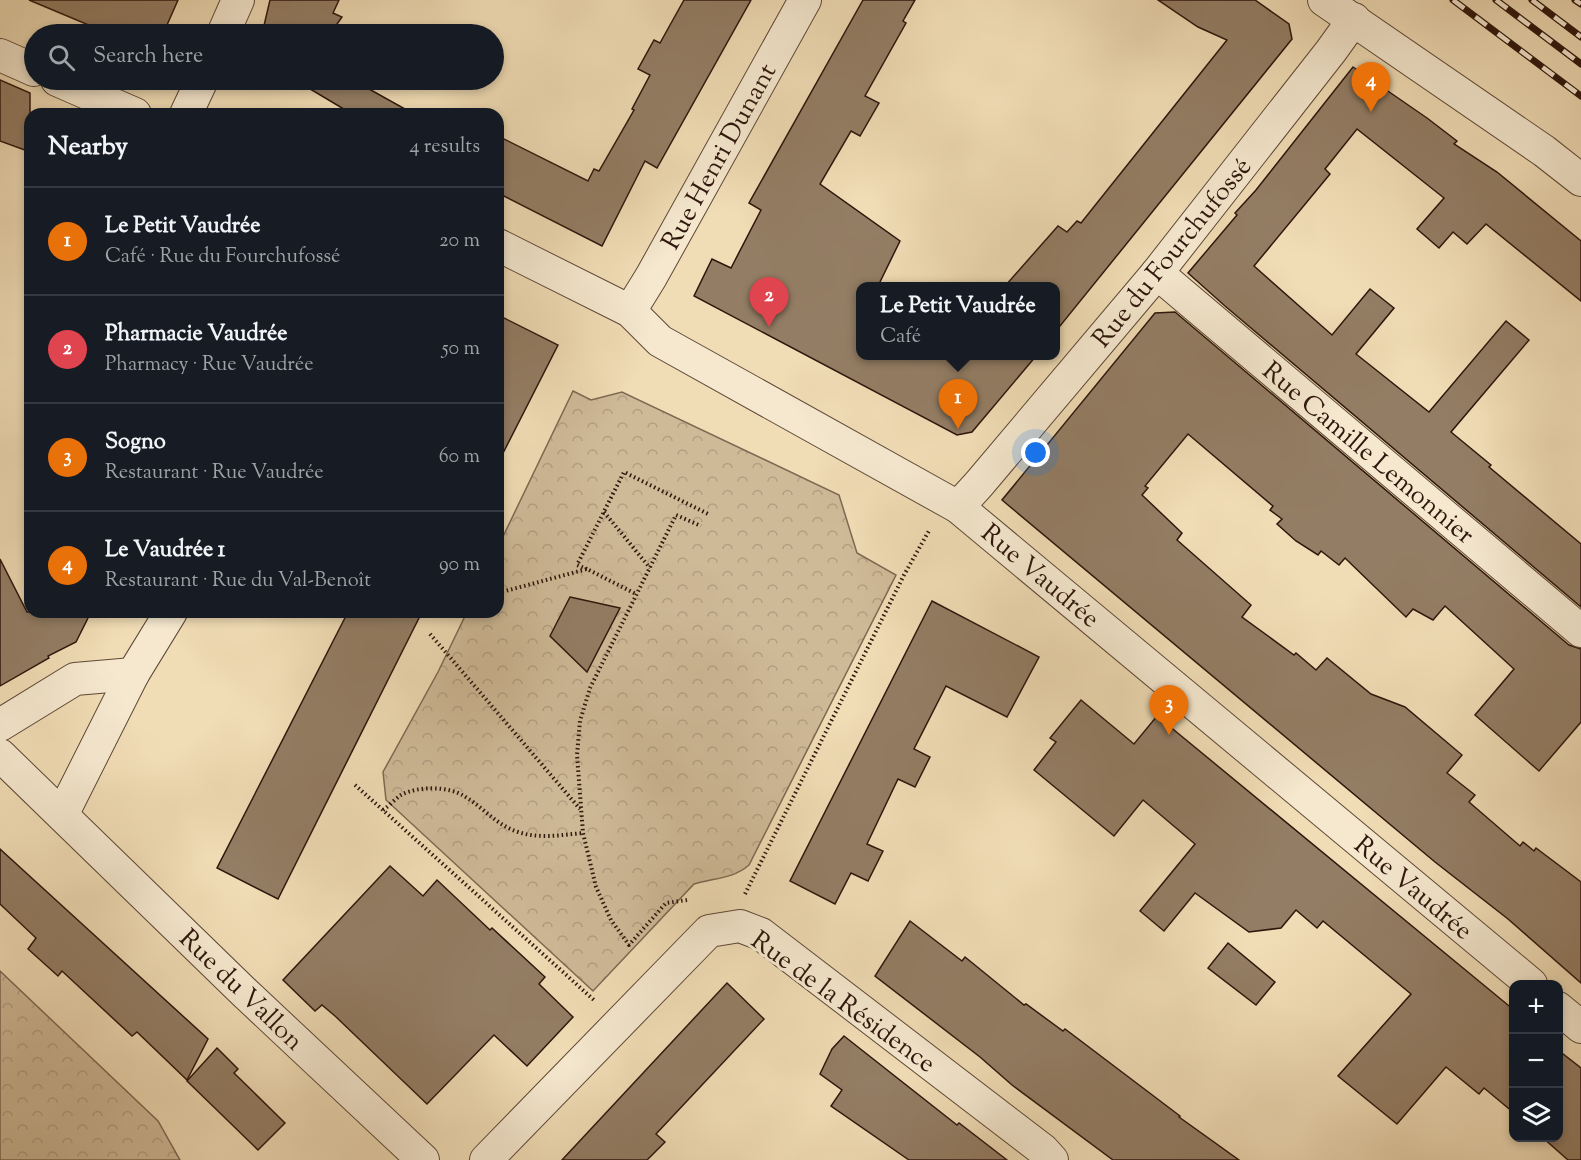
<!DOCTYPE html>
<meta charset="utf-8">
<style>
:root{--surface:#171b24;--page:#242831;--text:#f1f3f6;--muted:#9ea1a6;--line:#363941;--accent:#c59692}
body{margin:0;font-family:"Sorts Mill Goudy",serif;background:var(--page);color:var(--text)}
.controls{position:absolute;right:18px;bottom:18px;display:grid;overflow:hidden;border-radius:12px;box-shadow:0 3px 9px #0003}
.controls button{width:54px;height:54px;display:grid;place-items:center;padding:0;border:0;border-bottom:2px solid var(--line);background:var(--surface);color:var(--text);font:30px sans-serif}
.you{position:absolute;left:1036px;top:453px;width:21px;height:21px;margin:-15px;border:4px solid #fff;border-radius:50%;background:#1a73e8;box-shadow:0 0 0 9px #1a73e833}
.badge{display:grid;place-items:center;width:39px;height:39px;border-radius:50%;background:var(--accent);color:#fff;font-size:20px;font-weight:700}
.pin{position:absolute;translate:-50% -50px;filter:drop-shadow(0 2px 3px #0008)}
.pin::after{content:'';position:absolute;top:32px;width:21px;height:18px;background:inherit;clip-path:polygon(0 0,100% 0,50% 100%)}
.popup{position:absolute;left:856px;top:282px;width:204px;height:78px;box-sizing:border-box;display:grid;place-content:center;border-radius:12px;background:var(--surface);filter:drop-shadow(0 2px 4px #0005);font-size:20px;white-space:nowrap;color:var(--muted)}
.popup b{font-size:22px;color:var(--text)}
.popup::after{content:'';position:absolute;left:50%;top:100%;margin-left:-12px;border:12px solid transparent;border-top-color:var(--surface)}
.list{margin:0;padding:0;list-style:none}
h2{display:flex;justify-content:space-between;align-items:center;height:78px;margin:0;padding:0 24px;font-size:26px}
h2 small{font-size:20px;font-weight:400;color:var(--muted)}
.list li{display:grid;grid-template-columns:39px 1fr auto;gap:18px;align-items:center;box-sizing:border-box;height:108px;padding:0 24px;border-top:2px solid var(--line)}
.list b{display:block;font-size:22px;white-space:nowrap}
.list p{margin:0;font-size:20px;white-space:nowrap;color:var(--muted)}
.list em{font-size:20px;font-style:normal;color:var(--muted)}
.icon{flex:none;width:33px;height:33px;fill:none;stroke:currentColor;stroke-width:2;stroke-linecap:round;stroke-linejoin:round}
.map{position:relative;flex:none;width:1581px;height:1160px;overflow:hidden}
.search{position:absolute;background:var(--surface);box-shadow:0 3px 9px #0003;left:24px;top:24px;width:480px;height:66px;display:flex;align-items:center;gap:15px;box-sizing:border-box;padding:0 21px;border-radius:33px;color:var(--muted);font-size:22px}
.panel{position:absolute;background:var(--surface);box-shadow:0 3px 9px #0003;left:24px;top:108px;width:480px;height:510px;border-radius:18px}
.map>svg:first-child{display:block}
</style>
<div class="map">
<svg width="1581" height="1160" viewBox="0 0 1581 1160">
<defs>
<pattern id="forest-crowns" width="20" height="18" patternUnits="userSpaceOnUse" patternTransform="scale(1.5)"><rect width="20" height="18" fill="#cfba98"/><path d="M2 6a3 3 0 1 1 6 0M12 15a3 3 0 1 1 6 0" fill="none" stroke="#b29f82"/></pattern>
</defs>
<rect width="100%" height="100%" fill="#f0dcb5"/>
<filter id="stains"><feTurbulence type="fractalNoise" baseFrequency=".00333" numOctaves="4"/><feColorMatrix values="0 0 0 0 .2 0 0 0 0 .09 0 0 0 0 .02 0 0 0 .5 -.17"/></filter>
<radialGradient id="worn" r=".72"><stop offset=".6" stop-color="#630" stop-opacity="0"/><stop offset="1" stop-color="#630" stop-opacity=".3"/></radialGradient>
<g fill="url(#forest-crowns)" stroke="#7e6852" stroke-width="1.5">
<path d="M 573,391 L 591,400 L 622,392 L 839,495 L 857,553 L 896,575 L 749,865 C 733,879 714,878 694,884 L 593,991 L 386,800 L 383,772 L 438,672 L 467,612 L 498,612 L 498,547 Z"/>
<polygon points="0,971 158,1121 180,1160 0,1160"/>
</g>
<g fill="#937d64" stroke="#2e160c" stroke-width="1.5">
<polygon points="29,0 178,0 163,34 110,34"/>
<polygon points="270,0 339,0 333,13 342,17 330,34 262,34"/>
<polygon points="684,0 751,0 657,168 645,161 602,246 498,193 498,136 588,181 594,169 599,171 634,110 632,109 650,75 638,69 654,40 660,43"/>
<polygon points="863,0 915,0 903,21 906,23 865,96 879,103 860,136 851,131 820,184 900,241 878,286 861,286 861,356 1036,356 972,432 957,435 694,296 712,259 731,268 761,210 749,203"/>
<polygon points="1158,0 1255,0 1289,24 1292,39 1056,331 1056,286 1005,286 1058,226 1067,232 1077,221 1081,223 1227,40 1198,27"/>
<polygon points="1353,67 1427,118 1457,141 1454,144 1497,172 1581,241 1581,301 1486,224 1467,244 1453,232 1439,248 1417,229 1444,198 1357,129 1325,169 1330,174 1254,266 1332,335 1370,289 1394,308 1356,354 1429,412 1506,321 1529,340 1451,432 1491,465 1489,467 1581,544 1581,607 1225,306 1188,273 1237,215 1235,213 1256,190"/>
<polygon points="0,80 30,93 30,152 0,141"/>
<polygon points="295,80 353,80 414,114 352,114"/>
<polygon points="1175,312 1569,645 1581,649 1581,722 1539,771 1475,715 1514,669 1445,606 1433,620 1413,609 1406,617 1345,558 1339,565 1321,551 1318,555 1296,541 1277,524 1282,519 1270,510 1273,506 1188,434 1145,486 1148,488 1142,495 1182,533 1177,540 1251,605 1242,617 1294,655 1296,653 1316,670 1327,658 1371,694 1405,707 1462,755 1447,773 1475,795 1469,802 1520,846 1523,842 1534,851 1536,848 1581,882 1581,983 1508,919 1435,862 1002,500 1155,313"/>
<polygon points="498,315 558,345 498,463"/>
<polygon points="0,559 27,612 91,612 76,642 48,656 49,658 0,686"/>
<polygon points="570,597 620,608 587,672 550,636"/>
<polygon points="932,601 1039,657 1007,717 946,686 914,749 930,757 915,787 898,779 867,844 883,851 868,881 851,873 835,904 790,881"/>
<polygon points="348,612 422,612 278,899 217,868"/>
<polygon points="1081,700 1134,744 1157,716 1514,1010 1514,1113 1484,1088 1479,1094 1446,1067 1397,1124 1338,1076 1411,994 1323,921 1317,928 1296,910 1281,928 1249,932 1195,893 1164,931 1140,911 1195,844 1143,800 1114,836 1034,770 1056,742 1050,738"/>
<polygon points="0,849 208,1039 187,1080 137,1032 132,1036 62,971 58,976 28,949 36,938 0,904"/>
<polygon points="390,866 423,896 437,880 490,930 492,928 545,977 539,984 573,1017 527,1066 494,1035 427,1104 335,1016 322,1005 315,1011 283,980"/>
<polygon points="910,921 962,961 965,957 1024,1005 1026,1004 1063,1031 1065,1029 1180,1116 1179,1117 1239,1160 1113,1160 1012,1085 980,1057 875,976"/>
<polygon points="1228,943 1275,982 1256,1005 1208,968"/>
<polygon points="727,983 764,1019 656,1134 665,1142 647,1160 562,1160"/>
<polygon points="844,1036 957,1125 959,1123 1007,1160 909,1160 831,1106 842,1090 820,1074 832,1049"/>
<polygon points="217,1048 238,1069 234,1073 285,1123 258,1150 187,1081"/>
<polygon points="1558,1050 1581,1068 1581,1160 1568,1160 1542,1137 1558,1137"/>
</g>
<g fill="none" stroke-linecap="round" stroke-linejoin="round">
<defs>
<g id="street">
<polyline points="1324,0 1544,151 1581,180"/>
<polyline points="223,34 238,0"/>
<polyline points="0,55 34,70"/>
<polyline points="57,80 135,114"/>
<polyline points="186,114 202,80"/>
<polyline points="498,245 630,311 660,341 958,507 1531,984"/>
<polyline points="1157,273 1581,631"/>
<polyline points="630,311 651,277 805,0"/>
<polyline points="958,507 979,484 1157,273 1331,51 1354,19"/>
<polyline points="0,725 75,679 133,674"/>
<polyline points="0,755 245,993 423,1160"/>
<polyline points="62,815 133,674 171,612"/>
<polyline points="1558,1008 1581,1027"/>
<polyline points="486,1160 709,931 740,926 761,934 1043,1150 1052,1160"/>
</g>
</defs>
<use href="#street" stroke="#5e4836" stroke-width="34"/>
<g stroke="#2e160c" stroke-width="4" stroke-dasharray="1.5 3" stroke-linecap="butt">
<polyline points="604,512 650,568"/>
<polyline points="587,569 577,565 624,472 710,515"/>
<polyline points="498,593 587,569 636,594"/>
<polyline points="430,634 580,809"/>
<polyline points="355,785 594,1000"/>
<path d="M 383,810 C 389,806 395,799 401,795 C 417,786 449,786 464,796 C 483,807 496,825 518,832 C 539,839 561,835 583,833"/>
<polyline points="745,894 904,575 930,529"/>
<polyline points="687,900 666,903 629,945 611,920 596,887 583,833 577,755 580,721 590,688 676,515 701,526"/>
</g>
<use href="#street" stroke="#f5e8cf" stroke-width="32"/>
<defs>
<g id="rail">
<polyline points="1453,0 1581,96"/>
<polyline points="1496,0 1581,64"/>
<polyline points="1532,0 1581,37"/>
<polyline points="1575,0 1581,4"/>
</g>
</defs>
<use href="#rail" stroke="#2e160c" stroke-width="7"/>
<use href="#rail" stroke="#f5e8cf" stroke-width="4.5" stroke-dasharray="14" stroke-linecap="butt"/>
</g>
<g text-anchor="middle" stroke-width="6" stroke-linejoin="round" paint-order="stroke">
<g font-size="26" fill="#2e160c" stroke="#f5e8cf">
<text transform="translate(718 156) rotate(-61)" y="9">Rue Henri Dunant</text>
<text transform="translate(1171 252) rotate(-51)" y="9">Rue du Fourchufossé</text>
<text transform="translate(1369 452) rotate(40)" y="9">Rue Camille Lemonnier</text>
<text transform="translate(1041 575) rotate(40)" y="9">Rue Vaudrée</text>
<text transform="translate(1414 887) rotate(40)" y="9">Rue Vaudrée</text>
<text transform="translate(242 989) rotate(44)" y="9">Rue du Vallon</text>
<text transform="translate(844 1001) rotate(36)" y="9">Rue de la Résidence</text>
</g>
</g>
<rect width="100%" height="100%" filter="url(#stains)"/>
<rect width="100%" height="100%" fill="url(#worn)"/>
</svg>
<div class="controls">
<button>+</button>
<button>−</button>
<button><svg class="icon" aria-label="layers" viewBox="0 0 24 24"><path d="M12 4l9 5-9 5-9-5zM3 14l9 5 9-5"/></svg></button>
</div>
<div class="you"></div>
<div class="pin badge" style="left:958px;top:429px;background:#e8710a">1</div>
<div class="popup"><b>Le Petit Vaudrée</b>Café</div>
<div class="pin badge" style="left:769px;top:327px;background:#e0444e">2</div>
<div class="pin badge" style="left:1169px;top:735px;background:#e8710a">3</div>
<div class="pin badge" style="left:1371px;top:112px;background:#e8710a">4</div>
<div class="search"><svg class="icon" aria-label="search" viewBox="0 0 24 24"><circle cx="10" cy="10" r="6"/><path d="M15 15l6 6"/></svg>Search here</div>
<section class="panel">
<h2>Nearby<small>4 results</small></h2>
<ul class="list">
<li><span class="badge" style="background:#e8710a">1</span><div><b>Le Petit Vaudrée</b><p>Café · Rue du Fourchufossé</p></div><em>20 m</em></li>
<li><span class="badge" style="background:#e0444e">2</span><div><b>Pharmacie Vaudrée</b><p>Pharmacy · Rue Vaudrée</p></div><em>50 m</em></li>
<li><span class="badge" style="background:#e8710a">3</span><div><b>Sogno</b><p>Restaurant · Rue Vaudrée</p></div><em>60 m</em></li>
<li><span class="badge" style="background:#e8710a">4</span><div><b>Le Vaudrée 1</b><p>Restaurant · Rue du Val-Benoît</p></div><em>90 m</em></li>
</ul>
</section>
</div>
